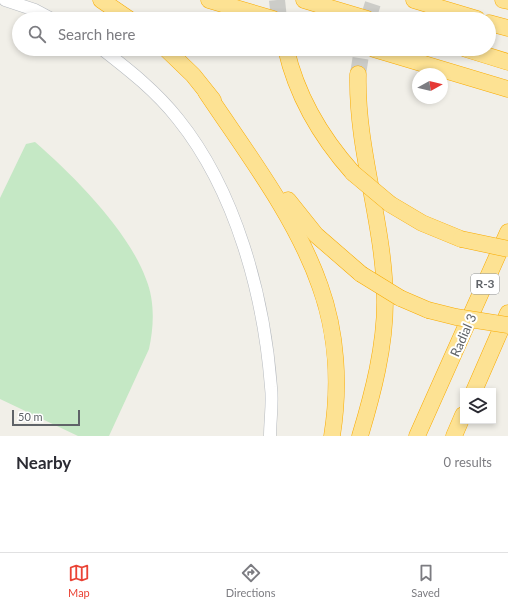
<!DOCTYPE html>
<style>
:root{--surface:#fff;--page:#f7f7f7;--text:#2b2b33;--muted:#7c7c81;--line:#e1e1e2;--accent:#ea4335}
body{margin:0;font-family:Lato,sans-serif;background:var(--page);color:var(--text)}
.controls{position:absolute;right:12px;bottom:12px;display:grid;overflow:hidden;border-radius:0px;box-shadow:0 2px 6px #0003}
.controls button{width:36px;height:36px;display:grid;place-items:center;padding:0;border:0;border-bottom:1px solid var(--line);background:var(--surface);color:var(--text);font:20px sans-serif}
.compass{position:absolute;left:412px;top:68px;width:36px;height:36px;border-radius:50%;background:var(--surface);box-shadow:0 2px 6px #0003;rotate:82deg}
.scale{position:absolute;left:12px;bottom:10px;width:68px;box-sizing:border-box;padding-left:4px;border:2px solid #5f6368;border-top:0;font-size:11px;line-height:14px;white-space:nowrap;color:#5f6368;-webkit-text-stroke:3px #fff;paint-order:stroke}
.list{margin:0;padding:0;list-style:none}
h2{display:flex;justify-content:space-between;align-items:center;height:52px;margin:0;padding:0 16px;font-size:17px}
h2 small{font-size:13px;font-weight:400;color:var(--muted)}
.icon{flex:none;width:22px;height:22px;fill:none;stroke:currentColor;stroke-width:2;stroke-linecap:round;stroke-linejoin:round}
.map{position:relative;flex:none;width:508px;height:436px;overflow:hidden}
.search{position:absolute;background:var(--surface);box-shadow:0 2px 6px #0003;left:12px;right:12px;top:12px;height:44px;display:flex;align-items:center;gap:10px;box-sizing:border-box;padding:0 14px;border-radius:22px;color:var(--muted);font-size:15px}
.sheet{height:116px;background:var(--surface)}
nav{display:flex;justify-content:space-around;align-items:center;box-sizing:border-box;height:56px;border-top:1px solid var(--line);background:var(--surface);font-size:11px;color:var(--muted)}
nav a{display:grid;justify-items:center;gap:2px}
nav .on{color:var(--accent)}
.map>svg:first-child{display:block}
</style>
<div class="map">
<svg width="508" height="436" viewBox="0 0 508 436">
<rect width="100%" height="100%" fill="#f1efe8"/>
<path fill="#c5e8c5" d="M 35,142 C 74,176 128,230 146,279 C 155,301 154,326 149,349 L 109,436 L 78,436 L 0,399 L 0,198 L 26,144 Z"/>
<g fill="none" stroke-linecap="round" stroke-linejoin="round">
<g stroke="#ccccc8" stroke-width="16" stroke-dasharray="16 8" stroke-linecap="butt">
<polyline points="277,0 279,19"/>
<polyline points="368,19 374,0"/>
<polyline points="358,74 362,49"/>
</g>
<defs>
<g id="secondary">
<polyline points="5,0 35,10 52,19"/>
<path d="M 102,49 C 129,70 156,91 178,119 C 236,191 264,296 271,387 C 273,403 270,420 270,436"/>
</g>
<g id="highway">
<polyline points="101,0 129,19"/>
<polyline points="209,0 273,19"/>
<polyline points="304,0 367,19"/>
<polyline points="414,0 477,19"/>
<polyline points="503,0 508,1"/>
<polyline points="489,23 508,28"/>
<polyline points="166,49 193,75 213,100"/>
<path d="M 286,49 C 297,97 320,136 353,173"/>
<polyline points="374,49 508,89"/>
<polyline points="466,49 508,62"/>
<path d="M 358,74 C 356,151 385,225 385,302 C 385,347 373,393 360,436"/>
<path d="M 206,92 C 246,152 296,217 320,286 C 337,333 340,386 332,436"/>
<polyline points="288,200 316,235 361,274"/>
<polyline points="390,204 422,223 461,239"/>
<polyline points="400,298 428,310"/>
<polyline points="474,391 508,313"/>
<polyline points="417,436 508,232"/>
<polyline points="454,436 463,415"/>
</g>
</defs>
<use href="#secondary" stroke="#b6babf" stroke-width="13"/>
<use href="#highway" stroke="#f9ab00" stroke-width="17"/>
<use href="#secondary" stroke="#fff" stroke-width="12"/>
<use href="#highway" stroke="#fde293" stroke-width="16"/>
<defs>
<g id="highway-bridge">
<polyline points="353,173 390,204"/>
<polyline points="461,239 508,249"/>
<polyline points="361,274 400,298"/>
<polyline points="428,310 456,317 508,325"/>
</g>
</defs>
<use href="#highway-bridge" stroke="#f9ab00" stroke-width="17" stroke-linecap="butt"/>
<use href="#highway-bridge" stroke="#fde293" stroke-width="16"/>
</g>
<g text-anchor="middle" stroke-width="4" stroke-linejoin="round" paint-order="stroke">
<rect fill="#fff" stroke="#8f9295" stroke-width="1" x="471" y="274" width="28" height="20" rx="3"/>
<g font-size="12" font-weight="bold" fill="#5f6368">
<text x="485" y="288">R-3</text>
</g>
<g font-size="13" fill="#5f6368" stroke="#fff">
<text transform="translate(463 335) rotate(-66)" y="5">Radial 3</text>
</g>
</g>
</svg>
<div class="controls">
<button><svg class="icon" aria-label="layers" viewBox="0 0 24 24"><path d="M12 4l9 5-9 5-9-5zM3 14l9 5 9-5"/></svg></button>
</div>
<svg class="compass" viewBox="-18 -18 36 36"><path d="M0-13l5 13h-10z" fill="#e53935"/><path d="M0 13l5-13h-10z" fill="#7c7c81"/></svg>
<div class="scale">50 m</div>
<div class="search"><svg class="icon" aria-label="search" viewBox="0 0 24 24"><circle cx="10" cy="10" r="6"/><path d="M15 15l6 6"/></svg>Search here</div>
</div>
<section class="sheet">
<h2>Nearby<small>0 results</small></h2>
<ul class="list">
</ul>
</section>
<nav>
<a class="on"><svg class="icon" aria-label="map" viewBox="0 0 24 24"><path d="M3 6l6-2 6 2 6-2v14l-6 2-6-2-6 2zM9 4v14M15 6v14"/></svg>Map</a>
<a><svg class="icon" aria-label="directions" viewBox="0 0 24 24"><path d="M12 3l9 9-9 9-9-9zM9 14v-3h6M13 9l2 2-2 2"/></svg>Directions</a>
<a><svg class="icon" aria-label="saved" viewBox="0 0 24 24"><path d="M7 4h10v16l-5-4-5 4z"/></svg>Saved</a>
</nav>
